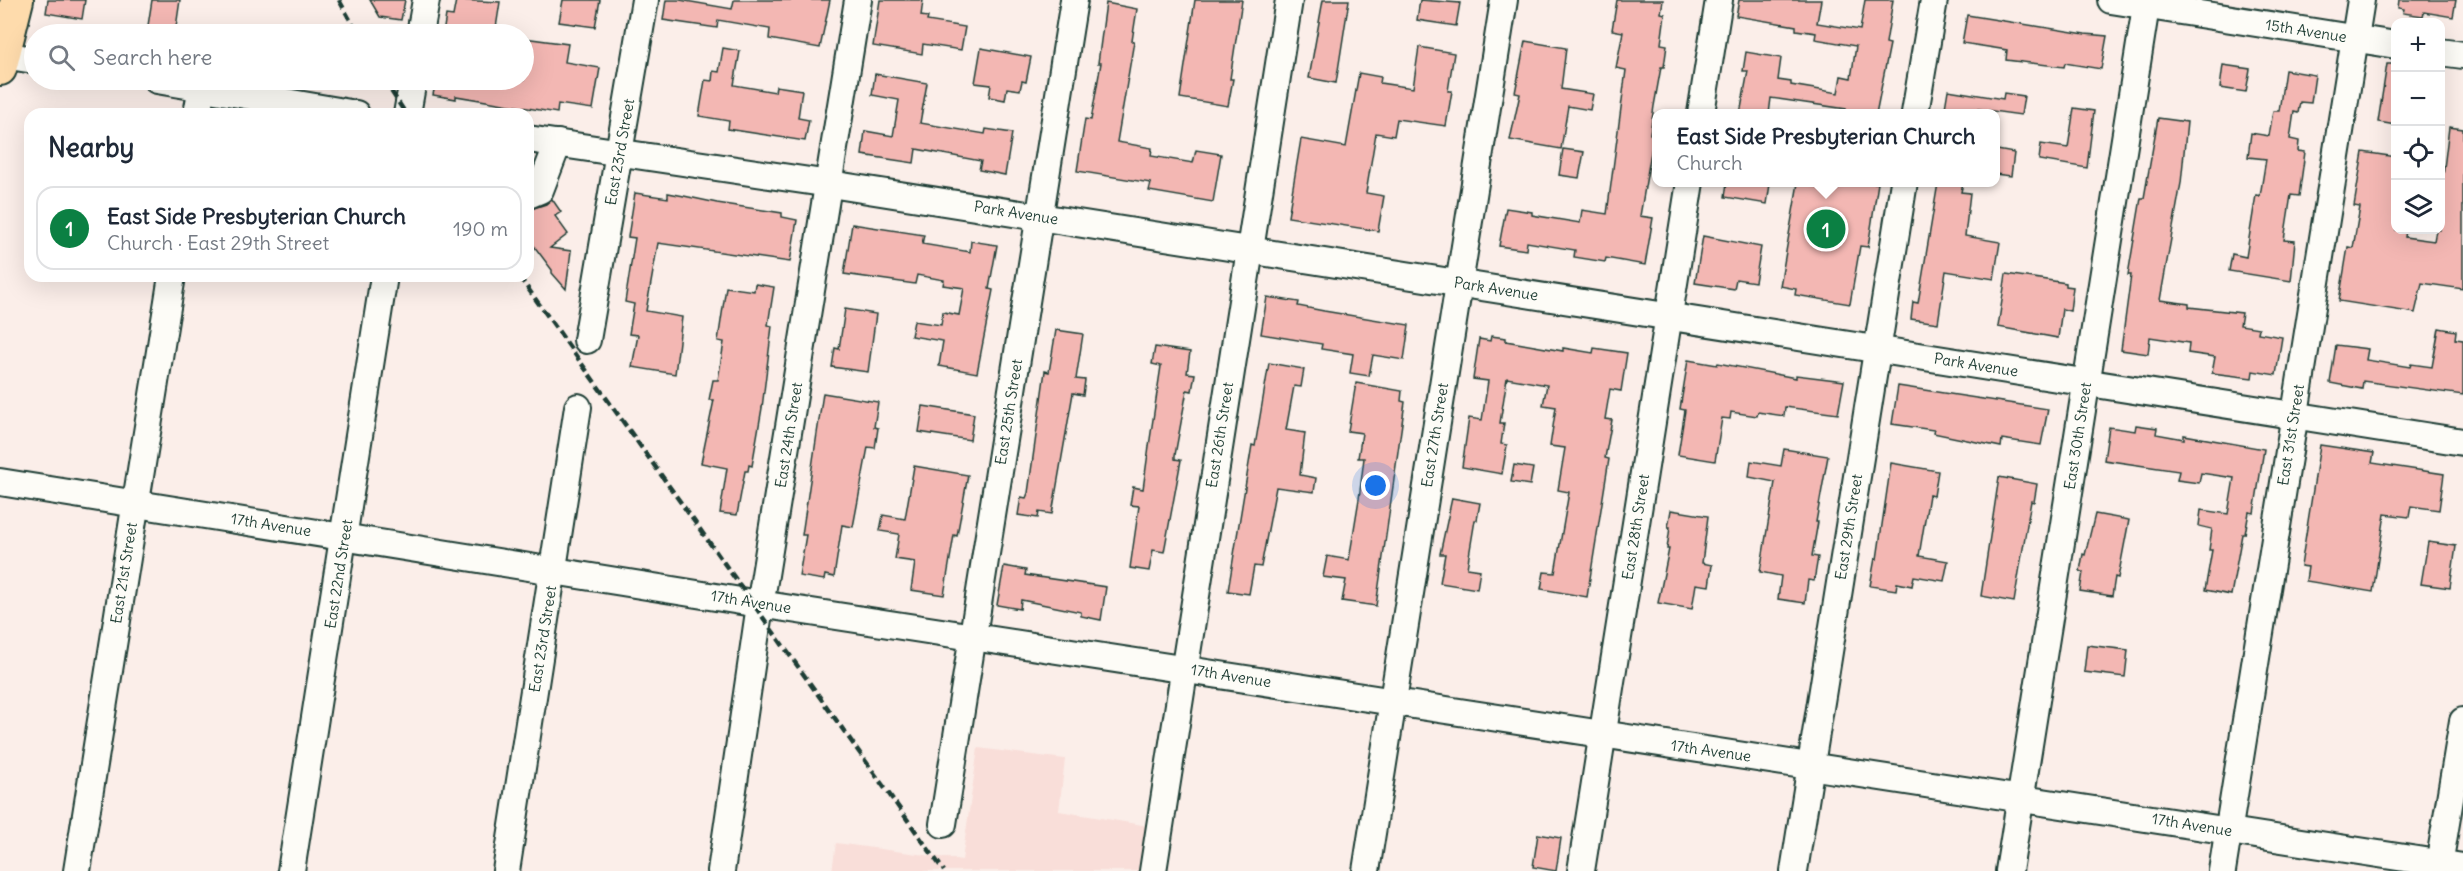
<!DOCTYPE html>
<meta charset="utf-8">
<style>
:root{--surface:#fff;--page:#f6f6f7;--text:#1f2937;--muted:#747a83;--line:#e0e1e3;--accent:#0b8043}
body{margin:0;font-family:Delius,sans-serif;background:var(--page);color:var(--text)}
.controls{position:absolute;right:18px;top:18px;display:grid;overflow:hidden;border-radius:12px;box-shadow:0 6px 24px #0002}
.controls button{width:54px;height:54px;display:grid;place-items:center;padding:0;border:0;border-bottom:2px solid var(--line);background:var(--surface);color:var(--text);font:30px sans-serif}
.you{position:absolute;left:1376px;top:486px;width:21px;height:21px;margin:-15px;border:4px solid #fff;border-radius:50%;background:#1a73e8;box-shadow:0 0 0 9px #1a73e833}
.badge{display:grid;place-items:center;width:39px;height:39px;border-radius:50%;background:var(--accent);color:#fff;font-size:20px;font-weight:700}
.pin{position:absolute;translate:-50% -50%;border:3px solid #fff;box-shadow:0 2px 6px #0006}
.popup{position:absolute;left:1652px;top:109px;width:348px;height:78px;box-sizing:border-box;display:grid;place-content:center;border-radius:12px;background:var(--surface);filter:drop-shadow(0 2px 4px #0005);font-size:20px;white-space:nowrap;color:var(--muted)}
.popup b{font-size:22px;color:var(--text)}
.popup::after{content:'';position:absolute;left:50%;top:100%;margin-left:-12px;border:12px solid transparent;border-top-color:var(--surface)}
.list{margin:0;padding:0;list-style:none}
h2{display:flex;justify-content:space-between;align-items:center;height:78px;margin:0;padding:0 24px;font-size:26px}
h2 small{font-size:20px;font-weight:400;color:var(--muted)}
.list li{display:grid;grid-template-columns:39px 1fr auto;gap:18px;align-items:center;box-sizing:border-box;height:84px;margin:0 12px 12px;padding:0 12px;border:2px solid var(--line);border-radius:18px}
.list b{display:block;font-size:22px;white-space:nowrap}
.list p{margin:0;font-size:20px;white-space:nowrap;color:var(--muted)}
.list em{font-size:20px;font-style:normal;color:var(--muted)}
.icon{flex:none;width:33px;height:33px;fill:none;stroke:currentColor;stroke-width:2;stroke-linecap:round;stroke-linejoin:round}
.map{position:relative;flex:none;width:2463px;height:871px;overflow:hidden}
.search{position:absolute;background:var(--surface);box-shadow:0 6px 24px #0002;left:24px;top:24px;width:510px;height:66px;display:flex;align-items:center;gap:15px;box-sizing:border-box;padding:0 21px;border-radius:33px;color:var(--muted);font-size:22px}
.panel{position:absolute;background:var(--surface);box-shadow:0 6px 24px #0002;left:24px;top:108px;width:510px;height:174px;border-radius:18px}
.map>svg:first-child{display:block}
</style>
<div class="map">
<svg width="2463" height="871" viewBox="0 0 2463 871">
<rect width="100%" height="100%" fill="#fbeee9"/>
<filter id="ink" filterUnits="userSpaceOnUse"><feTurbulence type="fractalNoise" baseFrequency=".0167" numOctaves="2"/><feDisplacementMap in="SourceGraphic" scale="12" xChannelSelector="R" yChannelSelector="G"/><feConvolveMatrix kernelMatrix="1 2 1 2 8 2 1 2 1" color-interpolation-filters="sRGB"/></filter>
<g filter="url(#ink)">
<polygon fill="#f9ded9" points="978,748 1065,759 1059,811 1160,828 1153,871 832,871 836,843 962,860"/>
<g fill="#f3b7b3" stroke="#1f3d34" stroke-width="1.5">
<polygon points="48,0 85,0 82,19 46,13"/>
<polygon points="152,0 180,0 175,34 147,32"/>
<polygon points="370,0 405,0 401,20 380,17"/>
<polygon points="456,0 500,2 495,34 443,34 446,15 453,16"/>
<polygon points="563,0 600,0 595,27 559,22"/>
<polygon points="666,0 680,0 732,9 734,0 830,0 820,48 769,39 770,29 718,20 717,28 663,20"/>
<polygon points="880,0 923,0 921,16 928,17 927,21 965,27 961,50 923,44 922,54 873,46"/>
<polygon points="1195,0 1242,0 1230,79 1233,79 1228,106 1180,98"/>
<polygon points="1323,0 1349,0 1336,83 1309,78"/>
<polygon points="1420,0 1460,3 1456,26 1417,20"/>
<polygon points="1617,0 1663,0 1661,13 1665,14 1661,44 1667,45 1664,67 1661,67 1654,106 1650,134 1654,135 1640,216 1653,218 1645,265 1606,258 1605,262 1574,257 1575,250 1527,242 1526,250 1499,246 1506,208 1532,212 1532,215 1580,223 1582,210 1607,214 1626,70 1616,68 1623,32 1612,30"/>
<polygon points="1739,0 1821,0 1817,23 1860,30 1865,0 1893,0 1886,43 1890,44 1876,114 1845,114 1846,109 1771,98 1769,114 1740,114 1748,71 1743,71 1746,52 1781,58 1778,80 1791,82 1791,85 1838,93 1841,76 1851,78 1856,46 1815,39 1816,33 1796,30 1796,26 1736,16"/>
<polygon points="2399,0 2456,0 2453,17 2424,12 2423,16 2403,13 2404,9 2398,8"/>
<polygon points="1106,3 1137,9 1132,41 1134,41 1117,142 1152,148 1151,156 1193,163 1196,150 1221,154 1213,202 1149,191 1151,183 1077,171 1085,119 1091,120 1101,63 1098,63"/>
<polygon points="1967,15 2085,34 2107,36 2101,69 2065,63 2064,67 2006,60 2007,50 1962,43"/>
<polygon points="524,38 568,44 565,62 600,68 593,109 558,104 557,113 456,96 456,99 433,95 436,80 524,80"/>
<polygon points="1525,41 1566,48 1561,89 1593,94 1590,110 1568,106 1561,149 1510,140 1520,94 1515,93"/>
<polygon points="1419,47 1454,53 1448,91 1452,91 1446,126 1397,119 1394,136 1376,133 1366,193 1384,196 1378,231 1288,217 1301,139 1346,147 1359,73 1381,77 1380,83 1413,88"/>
<polygon points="723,48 740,51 734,85 775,92 776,86 802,90 798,118 809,120 805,141 728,129 729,121 699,116 705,80 712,81 713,71 719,72"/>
<polygon points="981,48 1031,57 1026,82 1022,81 1020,90 1007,88 1005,100 989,97 991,85 975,83"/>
<polygon points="2387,64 2396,64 2396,125 2378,122"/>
<polygon points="2223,65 2250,69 2246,92 2220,88"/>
<polygon points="2285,70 2315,75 2311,103 2300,102 2298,113 2294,112 2290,139 2299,141 2298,151 2305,152 2299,196 2291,195 2284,240 2295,241 2291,281 2229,271 2232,254 2246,257 2256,195 2260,196 2266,159 2248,157 2251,133 2269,136 2273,111 2279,111"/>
<polygon points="875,74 927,83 920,123 985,134 986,129 1012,133 1005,175 979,170 981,161 916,149 914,163 862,155 865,131 893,136 899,100 872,95"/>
<polygon points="1948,90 2003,99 2004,93 2024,96 2021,115 1978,109 1977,114 1944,114"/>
<polygon points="2074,108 2094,111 2087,168 2039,160 2041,144 2068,148"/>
<polygon points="2158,118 2187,122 2181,183 2160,300 2189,304 2189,307 2242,313 2240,325 2259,328 2258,333 2282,337 2276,375 2253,371 2252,378 2212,373 2215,357 2188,353 2189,343 2150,337 2148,354 2121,350 2131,275 2128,275 2141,198 2144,198"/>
<polygon points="2449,127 2463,129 2463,289 2422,283 2415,313 2339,301 2348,247 2353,248 2360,207 2354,206 2363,152 2396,157 2396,230 2406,230 2405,237 2434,241 2436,230 2440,230 2440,201"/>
<polygon points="1563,149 1584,152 1579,178 1559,175"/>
<polygon points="1997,150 2014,153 2011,176 1995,174"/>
<polygon points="1727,183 1770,184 1767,204 1725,197"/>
<polygon points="1798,183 1878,183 1868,247 1860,246 1850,304 1795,295 1796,289 1780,286"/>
<polygon points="1938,183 1963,183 1961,192 1970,193 1965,236 2000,242 1994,279 1946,271 1938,323 1911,319 1913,302 1918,303"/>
<polygon points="635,193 668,198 668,193 684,196 717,203 782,213 782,217 797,220 790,262 658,243 646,311 682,317 675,374 632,367 638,335 629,334 634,304 625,302 635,238 628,237"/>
<polygon points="552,199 561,212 555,216 568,234 550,248 571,251 566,289 552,273 552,270 528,238 528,210 546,204"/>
<polygon points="852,224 924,235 922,244 970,252 971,241 997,245 989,289 993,290 977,373 939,366 943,341 911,336 914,321 941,325 943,312 959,315 964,288 943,285 944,280 917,275 915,284 844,274"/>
<polygon points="1703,236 1761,247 1755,282 1736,279 1734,289 1695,283"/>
<polygon points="2006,274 2066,283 2066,286 2073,287 2070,311 2062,309 2058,338 1998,327"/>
<polygon points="755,284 774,287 768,325 772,326 762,408 752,466 749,465 748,471 745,471 737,515 720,513 727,468 701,463 714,400 709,400 713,380 718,380 724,342 718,341 726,287 754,291"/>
<polygon points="1267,297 1299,302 1298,306 1324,311 1409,325 1404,360 1373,355 1369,376 1350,373 1353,354 1321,349 1322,344 1261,334"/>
<polygon points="845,309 876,314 868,372 832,367 835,348 839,349"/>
<polygon points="2439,328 2456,331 2455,339 2463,340 2463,395 2363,381 2362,389 2330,383 2336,345 2368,349 2366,360 2410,367 2411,364 2432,367"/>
<polygon points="1056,330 1083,334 1076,379 1085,380 1083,395 1073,393 1052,514 1039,512 1038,518 1018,515 1021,497 1026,498 1028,493 1045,371 1049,372"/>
<polygon points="1491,336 1506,338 1506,341 1563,351 1563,348 1593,353 1594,348 1627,353 1621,391 1610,389 1605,419 1612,420 1605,458 1609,459 1587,597 1541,589 1544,572 1555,573 1569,492 1558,490 1565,448 1550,446 1556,407 1543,405 1547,385 1507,378 1500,423 1504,423 1501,444 1507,445 1502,474 1462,467 1469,418 1482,420 1488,381 1473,379 1479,339 1490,341"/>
<polygon points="1155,347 1190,352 1187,373 1195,374 1192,391 1187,390 1175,455 1175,459 1181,460 1164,552 1153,550 1149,571 1130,568 1139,506 1130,505 1133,487 1143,489 1149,446 1161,366 1152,364"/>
<polygon points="1688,360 1717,365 1718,363 1796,378 1796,375 1844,381 1838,414 1785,407 1784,416 1758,412 1757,416 1731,412 1730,419 1722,418 1715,461 1678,455 1685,410 1680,409"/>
<polygon points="1269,363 1304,369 1301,387 1294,386 1286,430 1305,433 1300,475 1316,478 1314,492 1276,487 1261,567 1254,566 1249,594 1228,591 1252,445 1255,446"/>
<polygon points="1356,383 1402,391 1401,401 1405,402 1376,606 1342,601 1346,580 1323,577 1327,556 1349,560 1359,499 1364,458 1358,458 1362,433 1348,431"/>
<polygon points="1898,386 2048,409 2041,445 2002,439 2001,447 1933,433 1934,430 1892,424"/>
<polygon points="823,393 878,402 874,427 878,428 875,448 868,447 853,527 842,525 834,577 825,575 824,580 799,576 806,535 802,535"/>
<polygon points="923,406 974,414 970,440 919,432"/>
<polygon points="2136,425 2157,428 2156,434 2184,439 2184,435 2264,449 2254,513 2249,512 2245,534 2242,534 2231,595 2205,590 2212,550 2209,550 2212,529 2199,526 2201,510 2228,514 2234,478 2201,473 2199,483 2177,480 2179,471 2104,460 2109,427 2135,431"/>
<polygon points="2320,445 2374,453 2372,463 2444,474 2439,510 2411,506 2409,517 2385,514 2373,592 2306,581 2308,567 2301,566"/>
<polygon points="1784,449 1828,456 1816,522 1818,522 1812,556 1818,557 1814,581 1808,580 1805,603 1778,599 1781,576 1760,572 1775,482 1749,477 1751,461 1781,466"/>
<polygon points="1891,463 1938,471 1934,496 1929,495 1919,556 1948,561 1944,581 1914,576 1912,586 1897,583 1896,590 1870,586 1875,558 1877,559"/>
<polygon points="1514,465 1533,468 1530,485 1511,482"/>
<polygon points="914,466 968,475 957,536 954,535 944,595 911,590 915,562 895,559 899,534 880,531 883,515 905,519"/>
<polygon points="1999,477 2037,484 2034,502 2031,501 2014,602 1981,596"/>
<polygon points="1452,498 1480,503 1477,520 1475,520 1467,568 1480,570 1477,589 1440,583 1445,554 1440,554"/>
<polygon points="1671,510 1708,516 1702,563 1712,565 1709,586 1696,584 1692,609 1658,603 1669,549 1667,549 1670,527 1668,527"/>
<polygon points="2095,514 2129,520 2118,578 2115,577 2112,596 2080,591 2083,572 2080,571 2083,554 2085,555"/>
<polygon points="2428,542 2456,546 2450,588 2421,584"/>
<polygon points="1004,566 1026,570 1025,575 1106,587 1101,620 1081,616 1081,612 1021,600 1020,609 997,605"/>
<polygon points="2087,645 2128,650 2125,677 2084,672"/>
<polygon points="1538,834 1561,838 1556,871 1533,867"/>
</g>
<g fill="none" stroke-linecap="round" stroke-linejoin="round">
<defs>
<g id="minor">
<polyline points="2111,0 2396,45"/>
<polyline points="420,34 426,0"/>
<polyline points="2440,52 2463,55"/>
<polyline points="3,55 34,60"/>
<polyline points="157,80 356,114"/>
<polyline points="1701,113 1719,0"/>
<polyline points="1915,113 1934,0"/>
<polyline points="197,114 202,86"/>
<polyline points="407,114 413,80"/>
<polyline points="528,139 830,184 2463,442"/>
<polyline points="528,195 540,190 558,143"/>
<polyline points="587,340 645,0"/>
<polyline points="0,482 753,603 2463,867"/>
<polyline points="943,824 1074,0"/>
<polyline points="77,871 172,276"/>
<polyline points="291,871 384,276"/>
<polyline points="506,871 578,407"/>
<polyline points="721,871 759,612 858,0"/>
<polyline points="1153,871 1289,0"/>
<polyline points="1366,871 1504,0"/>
<polyline points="1581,871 1690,182"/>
<polyline points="1794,871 1904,182"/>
<polyline points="2009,871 2147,0"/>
<polyline points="2222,871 2361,0"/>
<polyline points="2438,871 2463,721"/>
</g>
<polyline id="major" points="0,69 17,0"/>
</defs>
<use href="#minor" stroke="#1f3d34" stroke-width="30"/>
<use href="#major" stroke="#1f3d34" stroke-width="36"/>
<use href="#minor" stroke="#fdfcf7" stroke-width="26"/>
<use href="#major" stroke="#fedbac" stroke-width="32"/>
<g stroke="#1f3d34" stroke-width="4.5" stroke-dasharray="9 4.5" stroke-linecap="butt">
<polyline points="339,0 358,34"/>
<polyline points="384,80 406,114"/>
<polyline points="519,276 944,871"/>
</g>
</g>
</g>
<g text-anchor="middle" stroke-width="4.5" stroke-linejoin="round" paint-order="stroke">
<g font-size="15" fill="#1f3d34" stroke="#fdfcf7">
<text transform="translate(2306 31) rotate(9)" y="5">15th Avenue</text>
<text transform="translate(620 152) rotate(-80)" y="5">East 23rd Street</text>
<text transform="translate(1016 213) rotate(9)" y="5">Park Avenue</text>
<text transform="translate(1496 289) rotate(9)" y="5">Park Avenue</text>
<text transform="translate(1976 365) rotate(9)" y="5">Park Avenue</text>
<text transform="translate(1009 412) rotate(-81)" y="5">East 25th Street</text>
<text transform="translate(789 435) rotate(-81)" y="5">East 24th Street</text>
<text transform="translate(1220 435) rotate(-81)" y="5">East 26th Street</text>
<text transform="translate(1435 435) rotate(-81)" y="5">East 27th Street</text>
<text transform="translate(2291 435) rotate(-81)" y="5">East 31st Street</text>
<text transform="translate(2078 436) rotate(-81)" y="5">East 30th Street</text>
<text transform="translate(271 525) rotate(9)" y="5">17th Avenue</text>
<text transform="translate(1636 527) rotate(-81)" y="5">East 28th Street</text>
<text transform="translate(1849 527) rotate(-81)" y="5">East 29th Street</text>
<text transform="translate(124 573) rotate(-81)" y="5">East 21st Street</text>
<text transform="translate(339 574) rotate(-81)" y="5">East 22nd Street</text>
<text transform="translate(751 602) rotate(9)" y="5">17th Avenue</text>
<text transform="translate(543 639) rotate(-81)" y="5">East 23rd Street</text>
<text transform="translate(1231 676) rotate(9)" y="5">17th Avenue</text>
<text transform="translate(1711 751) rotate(8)" y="5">17th Avenue</text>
<text transform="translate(2192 825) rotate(9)" y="5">17th Avenue</text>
</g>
</g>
</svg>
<div class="controls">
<button>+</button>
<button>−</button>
<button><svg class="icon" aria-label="locate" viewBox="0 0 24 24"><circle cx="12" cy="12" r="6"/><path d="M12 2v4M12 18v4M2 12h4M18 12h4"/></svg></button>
<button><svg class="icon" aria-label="layers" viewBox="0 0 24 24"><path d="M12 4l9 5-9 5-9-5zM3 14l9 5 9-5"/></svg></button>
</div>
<div class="you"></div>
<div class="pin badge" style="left:1826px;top:229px">1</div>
<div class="popup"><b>East Side Presbyterian Church</b>Church</div>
<div class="search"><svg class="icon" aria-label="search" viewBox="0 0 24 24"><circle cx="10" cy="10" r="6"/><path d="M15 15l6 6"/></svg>Search here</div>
<section class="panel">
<h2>Nearby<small></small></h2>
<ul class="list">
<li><span class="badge">1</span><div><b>East Side Presbyterian Church</b><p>Church · East 29th Street</p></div><em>190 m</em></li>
</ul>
</section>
</div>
